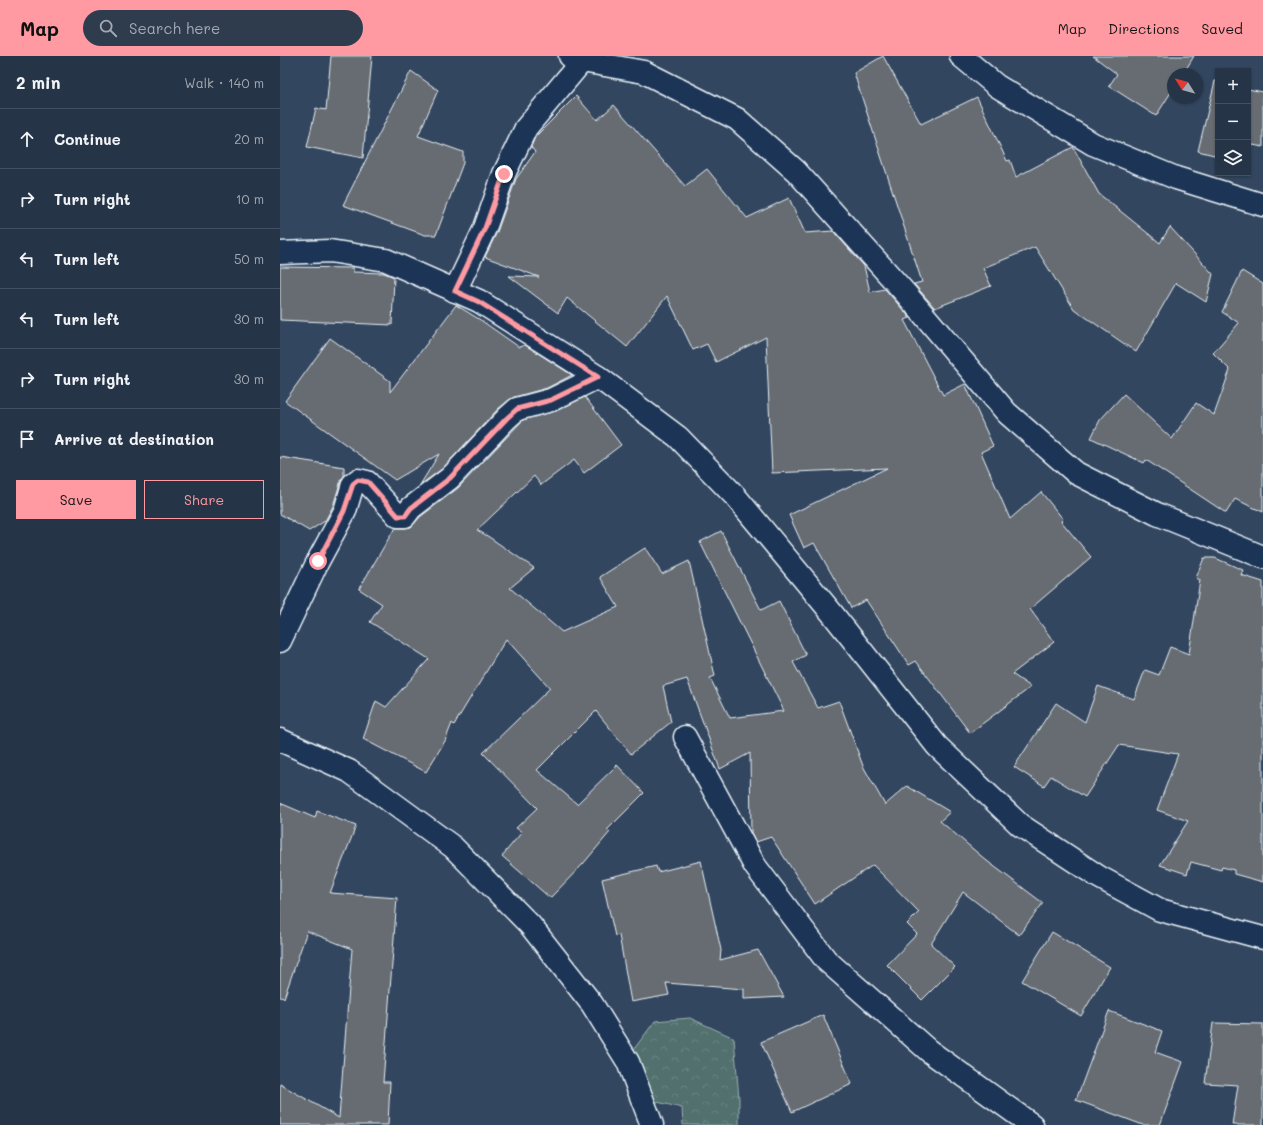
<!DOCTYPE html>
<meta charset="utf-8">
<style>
:root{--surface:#263447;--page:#2e3c4e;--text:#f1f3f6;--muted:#a4aab4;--line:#424f60;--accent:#ff9aa2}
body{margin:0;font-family:Mali,sans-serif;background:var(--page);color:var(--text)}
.controls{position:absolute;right:12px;top:12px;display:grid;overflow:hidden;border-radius:0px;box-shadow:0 1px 3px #0004}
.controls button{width:36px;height:36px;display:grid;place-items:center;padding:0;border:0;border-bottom:1px solid var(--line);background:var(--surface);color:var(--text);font:20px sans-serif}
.compass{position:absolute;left:887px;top:12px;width:36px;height:36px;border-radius:50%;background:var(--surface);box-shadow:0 1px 3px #0004;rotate:307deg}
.stop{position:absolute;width:12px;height:12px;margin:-9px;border:3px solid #ff9aa2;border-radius:50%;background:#fff}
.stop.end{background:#ff9aa2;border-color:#fff;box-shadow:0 1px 4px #0008}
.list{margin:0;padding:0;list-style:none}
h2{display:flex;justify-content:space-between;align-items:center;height:52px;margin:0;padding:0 16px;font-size:17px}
h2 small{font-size:13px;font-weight:400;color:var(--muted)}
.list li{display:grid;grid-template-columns:26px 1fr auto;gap:12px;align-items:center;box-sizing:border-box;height:60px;padding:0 16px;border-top:1px solid var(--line)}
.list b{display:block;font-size:15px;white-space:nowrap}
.list em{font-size:13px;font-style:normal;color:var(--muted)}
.actions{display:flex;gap:8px;padding:12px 16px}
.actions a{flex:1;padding:9px 0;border:1px solid var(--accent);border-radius:0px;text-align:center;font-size:14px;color:var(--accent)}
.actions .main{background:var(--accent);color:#111}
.icon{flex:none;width:22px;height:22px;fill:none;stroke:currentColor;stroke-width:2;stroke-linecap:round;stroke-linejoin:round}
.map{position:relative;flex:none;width:983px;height:1069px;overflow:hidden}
header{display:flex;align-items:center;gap:24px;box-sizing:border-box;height:56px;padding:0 20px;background:var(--accent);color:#111}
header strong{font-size:19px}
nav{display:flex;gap:22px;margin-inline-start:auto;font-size:14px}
.search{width:280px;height:36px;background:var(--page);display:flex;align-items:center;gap:10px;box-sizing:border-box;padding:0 14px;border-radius:22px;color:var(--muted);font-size:15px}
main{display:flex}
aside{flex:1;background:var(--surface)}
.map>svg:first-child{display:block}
</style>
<header>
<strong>Map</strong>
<div class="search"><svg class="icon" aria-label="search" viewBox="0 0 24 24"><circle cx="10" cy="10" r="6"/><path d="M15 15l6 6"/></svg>Search here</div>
<nav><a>Map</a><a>Directions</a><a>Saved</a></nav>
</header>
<main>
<aside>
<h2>2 min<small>Walk · 140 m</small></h2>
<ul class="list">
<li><svg class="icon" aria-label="ahead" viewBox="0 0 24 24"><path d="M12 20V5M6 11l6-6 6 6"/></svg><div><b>Continue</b></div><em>20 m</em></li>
<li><svg class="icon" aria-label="right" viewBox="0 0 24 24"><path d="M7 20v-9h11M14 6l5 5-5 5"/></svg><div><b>Turn right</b></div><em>10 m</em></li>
<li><svg class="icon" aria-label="left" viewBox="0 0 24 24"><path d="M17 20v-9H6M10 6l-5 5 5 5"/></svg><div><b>Turn left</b></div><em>50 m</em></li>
<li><svg class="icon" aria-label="left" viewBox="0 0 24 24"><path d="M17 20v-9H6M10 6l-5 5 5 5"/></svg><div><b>Turn left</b></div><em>30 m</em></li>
<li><svg class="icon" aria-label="right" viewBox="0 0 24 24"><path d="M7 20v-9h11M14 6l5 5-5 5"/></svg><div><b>Turn right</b></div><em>30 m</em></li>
<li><svg class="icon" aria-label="arrive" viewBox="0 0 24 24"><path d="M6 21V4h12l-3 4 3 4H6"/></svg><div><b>Arrive at destination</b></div></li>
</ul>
<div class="actions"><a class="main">Save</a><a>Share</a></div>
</aside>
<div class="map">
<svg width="983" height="1069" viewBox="0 0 983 1069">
<defs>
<pattern id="forest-crowns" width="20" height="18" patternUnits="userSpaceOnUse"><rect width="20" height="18" fill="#516f6e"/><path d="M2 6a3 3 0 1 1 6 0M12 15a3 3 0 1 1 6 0" fill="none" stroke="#6a8483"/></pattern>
</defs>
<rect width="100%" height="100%" fill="#33465f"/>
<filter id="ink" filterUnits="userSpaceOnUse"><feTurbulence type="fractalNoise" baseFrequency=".025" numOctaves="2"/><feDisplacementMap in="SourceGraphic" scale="8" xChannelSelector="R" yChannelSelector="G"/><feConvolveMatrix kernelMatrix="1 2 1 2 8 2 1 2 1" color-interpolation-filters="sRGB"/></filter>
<g filter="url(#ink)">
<polygon fill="url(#forest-crowns)" stroke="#9cb0b3" points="410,962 454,982 459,1043 459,1069 403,1069 402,1052 369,1044 348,1001 375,965"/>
<g fill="#666c71" stroke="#e8f1f8">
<polygon points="51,0 92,0 83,102 27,91 36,52 46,54"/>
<polygon points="603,0 641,68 697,41 727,105 730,104 736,121 793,91 819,138 880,187 890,171 933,218 926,246 896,227 856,296 794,253 755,191 703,212 711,230 655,252 634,228 642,226 574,17"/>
<polygon points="813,0 914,0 903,18 893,18 893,33 876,60 829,30 837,18"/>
<polygon points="131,15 158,34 138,80 183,96 183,107 156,179 145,179 63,149"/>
<polygon points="935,25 938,25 938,100 918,95"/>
<polygon points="968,33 983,36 983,91 968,88"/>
<polygon points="296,40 317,64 334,49 405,130 427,113 467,162 509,142 525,177 553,175 584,210 590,236 605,233 630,262 624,264 663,339 685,328 713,390 701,396 730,463 761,436 783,463 781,465 811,501 750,553 774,586 732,618 751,631 690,677 636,605 629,609 586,544 571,552 534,487 524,492 509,459 607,412 492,417 486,281 436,306 427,288 413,294 387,240 347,291 287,242 278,257 229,220 259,221 205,201 217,176 236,123 255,96 251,91 255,81"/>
<polygon points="0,211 73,212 73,216 104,217 114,221 112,269 0,264"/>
<polygon points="962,215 983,228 983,456 955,443 946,457 866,404 864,407 811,382 820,364 844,338 892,383 916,347 934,359 950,314 933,297 959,267 942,256"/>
<polygon points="176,249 202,265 239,291 245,289 292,319 267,332 234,341 229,344 218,353 162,413 140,429 159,398 115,424 5,345 50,282 110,325 110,336"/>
<polygon points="305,341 341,389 304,417 294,404 261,429 254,420 197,474 209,481 254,512 230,532 282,576 338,551 320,521 365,492 382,518 409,505 435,620 430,622 450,662 504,655 420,486 441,475 481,554 499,545 526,599 513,606 538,652 559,645 583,710 605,749 627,730 670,756 660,765 707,805 763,847 739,879 683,836 651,888 675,911 642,944 607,909 637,878 627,868 639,856 593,809 535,848 491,781 476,786 471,777 470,697 440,713 407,623 383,630 391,666 351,698 316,655 257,714 297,748 337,709 364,737 327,774 330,776 303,808 270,842 222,800 242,776 236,772 257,752 203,697 270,632 226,583 174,669 172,667 165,685 146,716 83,683 96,645 106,651 149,603 90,566 102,548 79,533 113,475 116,472 125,472 131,471 140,461 178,432 243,364 276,355"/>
<polygon points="0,401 64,411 64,420 61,424 53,450 45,465 29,475 0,458"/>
<polygon points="924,502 935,502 963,514 961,519 983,526 983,826 954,818 954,814 942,811 941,814 911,806 907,818 880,809 908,765 877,754 898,698 839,689 805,741 771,720 764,730 734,711 776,647 805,666 818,630 854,643 865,614 879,619 890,591 909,598 920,524 916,522"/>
<polygon points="0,747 35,762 37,755 76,770 50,837 117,842 103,1026 110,1026 108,1069 0,1069 0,1028 59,1062 72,893 27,875 4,942 0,941"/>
<polygon points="421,805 441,894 440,904 478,894 504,941 464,943 464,933 386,927 389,939 351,946 339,879 335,880 322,823 376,810 378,816"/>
<polygon points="772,876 830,911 801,960 742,925"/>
<polygon points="829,955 882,975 875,996 903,1006 880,1069 863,1069 796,1044"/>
<polygon points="543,959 572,1028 512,1056 481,986"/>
<polygon points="933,967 983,968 983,1069 952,1069 958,1029 925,1027"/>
</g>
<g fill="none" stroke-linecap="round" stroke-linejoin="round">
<defs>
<g id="street">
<polyline points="290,0 302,5 364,16 457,63 516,115 627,239 727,357 796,417 877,458 983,501"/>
<polyline points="681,0 717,30 813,88 896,122 983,149"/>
<polyline points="175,235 205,172 224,118 246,72 302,5 308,0"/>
<polyline points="0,585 38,505 65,455 73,428 78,424 87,426 118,460 125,460 131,452 170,422 227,362 237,353 271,344 318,321"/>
<polyline points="405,681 475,810 546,904 649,995 752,1069"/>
<polyline points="0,684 69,715 173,791 250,869 312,948 348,1006 372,1069"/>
</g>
<polyline id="secondary" points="0,197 50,195 106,204 199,245 318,321 398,381 455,440 551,556 657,690 740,769 819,821 880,854 983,882"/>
</defs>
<use href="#street" stroke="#e8f1f8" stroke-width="25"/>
<use href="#secondary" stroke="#e8f1f8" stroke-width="25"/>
<use href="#street" stroke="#1d3557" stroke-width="22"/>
<use href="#secondary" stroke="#1d3557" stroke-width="22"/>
</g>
</g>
<g fill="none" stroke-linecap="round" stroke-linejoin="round" filter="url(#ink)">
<polyline stroke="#ff9aa2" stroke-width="5" points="38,505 64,455 73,428 78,424 88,426 118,460 125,460 131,452 170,422 227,362 237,353 271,344 318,321 199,246 175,235 205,172 224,118"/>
</g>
</svg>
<div class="controls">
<button>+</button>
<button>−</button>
<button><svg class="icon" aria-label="layers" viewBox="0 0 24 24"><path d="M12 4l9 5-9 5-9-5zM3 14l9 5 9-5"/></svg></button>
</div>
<svg class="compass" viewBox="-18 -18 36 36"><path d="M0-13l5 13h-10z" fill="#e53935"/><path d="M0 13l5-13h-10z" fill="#a4aab4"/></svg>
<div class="stop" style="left:38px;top:505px"></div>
<div class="stop end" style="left:224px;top:118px"></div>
</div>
</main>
